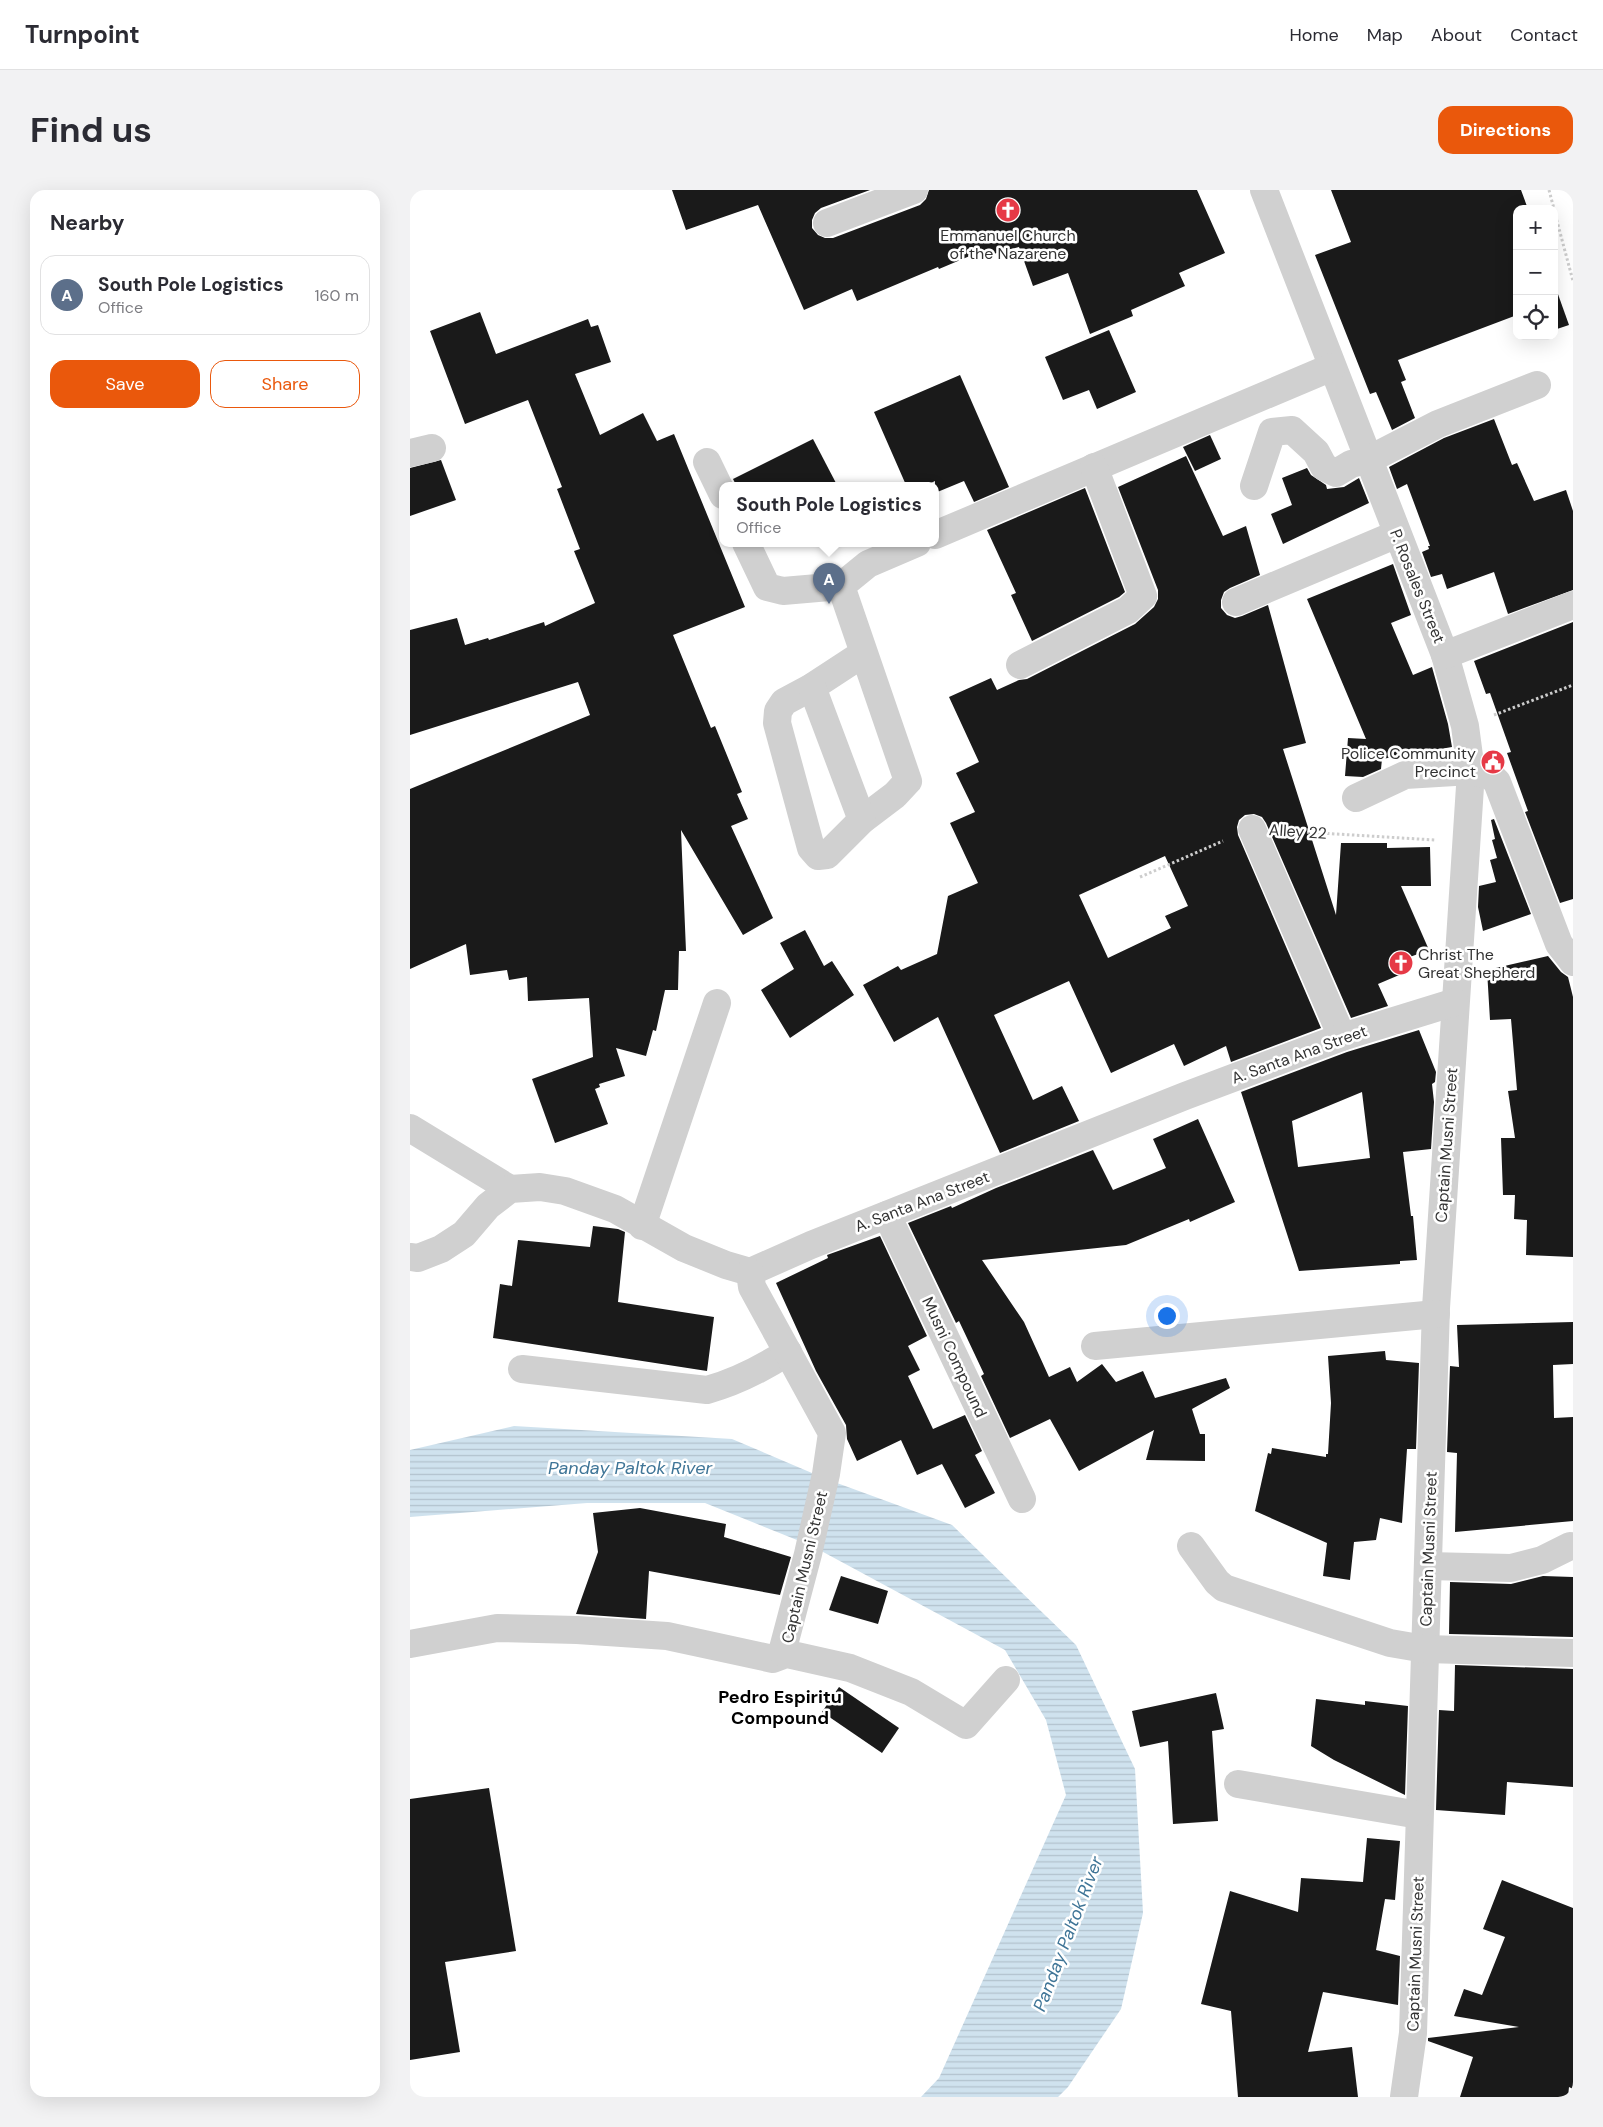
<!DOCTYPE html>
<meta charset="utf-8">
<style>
:root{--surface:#fff;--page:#f2f2f3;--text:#2b2b33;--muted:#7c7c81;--line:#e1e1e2;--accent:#ea580c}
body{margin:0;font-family:"DM Sans",sans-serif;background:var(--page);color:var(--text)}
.controls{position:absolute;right:15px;top:15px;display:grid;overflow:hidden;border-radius:10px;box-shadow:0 5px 20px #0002}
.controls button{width:45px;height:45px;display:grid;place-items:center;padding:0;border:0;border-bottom:1px solid var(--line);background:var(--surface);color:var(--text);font:25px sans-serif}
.you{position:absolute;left:756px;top:1125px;width:18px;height:18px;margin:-12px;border:4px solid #fff;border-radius:50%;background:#1a73e8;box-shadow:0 0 0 8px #1a73e833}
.badge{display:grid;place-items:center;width:32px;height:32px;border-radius:50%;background:var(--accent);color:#fff;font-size:16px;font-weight:700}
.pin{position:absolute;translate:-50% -41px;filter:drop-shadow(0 1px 2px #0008)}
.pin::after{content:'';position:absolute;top:26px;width:18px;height:15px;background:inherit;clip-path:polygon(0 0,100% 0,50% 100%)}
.popup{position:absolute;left:309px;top:292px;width:220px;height:65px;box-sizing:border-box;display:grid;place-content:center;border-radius:10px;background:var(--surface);filter:drop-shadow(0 1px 4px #0005);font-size:16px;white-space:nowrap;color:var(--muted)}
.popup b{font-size:19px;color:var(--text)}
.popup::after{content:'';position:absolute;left:50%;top:100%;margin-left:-10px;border:10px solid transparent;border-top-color:var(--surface)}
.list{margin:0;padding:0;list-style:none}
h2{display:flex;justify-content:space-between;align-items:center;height:65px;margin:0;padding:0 20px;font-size:21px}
h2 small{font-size:16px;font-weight:400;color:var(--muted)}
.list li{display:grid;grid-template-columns:32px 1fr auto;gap:15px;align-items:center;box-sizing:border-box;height:80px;margin:0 10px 10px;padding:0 10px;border:1px solid var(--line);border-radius:15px}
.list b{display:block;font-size:19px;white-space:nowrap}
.list p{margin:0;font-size:16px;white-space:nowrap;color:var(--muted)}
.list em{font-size:16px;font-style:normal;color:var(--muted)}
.actions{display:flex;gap:10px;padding:15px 20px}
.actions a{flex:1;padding:11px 0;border:1px solid var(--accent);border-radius:15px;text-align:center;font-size:18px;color:var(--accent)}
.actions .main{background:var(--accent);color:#fff}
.icon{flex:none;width:28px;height:28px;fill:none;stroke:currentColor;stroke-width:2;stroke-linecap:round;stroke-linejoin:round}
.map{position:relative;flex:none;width:1163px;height:1907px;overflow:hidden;border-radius:15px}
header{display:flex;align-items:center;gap:30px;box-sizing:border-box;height:70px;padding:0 25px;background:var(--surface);border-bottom:1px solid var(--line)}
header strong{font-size:24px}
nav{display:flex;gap:28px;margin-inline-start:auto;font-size:18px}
.intro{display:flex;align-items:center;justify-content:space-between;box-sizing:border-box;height:120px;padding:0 30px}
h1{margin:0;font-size:35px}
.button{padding:12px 22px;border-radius:15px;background:var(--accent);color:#fff;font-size:18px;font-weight:700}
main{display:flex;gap:30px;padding:0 30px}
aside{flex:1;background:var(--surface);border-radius:15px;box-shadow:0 5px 20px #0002}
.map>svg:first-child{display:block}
</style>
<header>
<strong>Turnpoint</strong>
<nav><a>Home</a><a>Map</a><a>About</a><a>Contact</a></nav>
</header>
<div class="intro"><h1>Find us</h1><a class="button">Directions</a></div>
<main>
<aside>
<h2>Nearby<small></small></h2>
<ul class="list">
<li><span class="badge" style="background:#5c6f8a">A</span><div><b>South Pole Logistics</b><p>Office</p></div><em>160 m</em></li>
</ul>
<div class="actions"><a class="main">Save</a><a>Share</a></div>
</aside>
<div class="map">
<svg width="1163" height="1907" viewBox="0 0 1163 1907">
<defs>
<pattern id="water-rules" width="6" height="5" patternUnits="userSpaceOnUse" patternTransform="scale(1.25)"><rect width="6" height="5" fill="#cfe2ee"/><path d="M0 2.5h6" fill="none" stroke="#b2c2cd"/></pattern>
</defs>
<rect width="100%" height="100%" fill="#fff"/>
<polygon fill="url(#water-rules)" points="104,1236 322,1249 416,1289 542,1335 666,1455 725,1579 733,1723 711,1819 658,1897 648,1907 511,1907 529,1888 656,1605 636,1530 595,1460 402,1356 295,1313 177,1313 0,1327 0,1260"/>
<g fill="#1a1a1a" fill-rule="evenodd">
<polygon points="262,0 460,0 411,18 405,23 402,30 402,38 408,45 415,48 423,48 510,15 516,9 519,0 787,0 815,63 769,83 775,96 721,120 723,126 680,144 658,83 623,96 609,57 576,66 574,60 529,79 528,77 447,111 442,99 394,120 348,15 276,40"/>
<polygon points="921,0 1111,0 1118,19 1107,19 1107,125 988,170 996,190 991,192 1005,228 982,240 966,202 960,204 905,65 941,52"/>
<polygon points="1144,93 1159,135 1144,140"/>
<polygon points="70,122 86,164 178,129 181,137 188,135 201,172 165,184 190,245 233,223 247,251 264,244 335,417 263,445 301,538 305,536 332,602 327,604 338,629 321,636 363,728 333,745 271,640 276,761 269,761 268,800 255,800 246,841 243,840 236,866 206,858 215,886 189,894 190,897 185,899 198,934 145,953 122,889 183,867 179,808 118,811 117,787 99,790 97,780 60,785 56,754 0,779 0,599 180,525 168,492 0,545 0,440 47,428 55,455 78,448 79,450 134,432 135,436 185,413 164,361 170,359 147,299 152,297 118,210 55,234 20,141"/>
<polygon points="699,140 726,202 687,219 679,200 653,210 635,167"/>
<polygon points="550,185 599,297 564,312 554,291 525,303 525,291 517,295 496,295 464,222"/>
<polygon points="1084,229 1102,275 1107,273 1124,311 1156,300 1163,321 1163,400 1098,424 1084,382 1037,399 1032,384 1021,387 1012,362 1019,359 1018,356 1020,356 997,294 987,299 979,277 1034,248"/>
<polygon points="800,245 811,269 785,281 773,257"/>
<polygon points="403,249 427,295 326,295 323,289"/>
<path d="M 776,266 L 813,346 L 836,336 L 850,385 L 820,398 L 814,402 L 811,410 L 811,418 L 817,425 L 825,428 L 832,426 L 858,415 L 896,553 L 873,559 L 926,725 L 931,653 L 977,653 L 977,658 L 1020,657 L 1021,696 L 991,696 L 1019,760 L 997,768 L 1001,780 L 968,794 L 978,816 L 941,828 L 856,633 L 852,627 L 844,624 L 835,625 L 829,630 L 827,637 L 828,645 L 911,838 L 821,872 L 816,856 L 774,876 L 764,854 L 701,883 L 659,791 L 584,825 L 623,910 L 652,896 L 669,931 L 590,963 L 528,827 L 484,852 L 453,795 L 488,776 L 491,780 L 527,764 L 538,706 L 568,693 L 540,633 L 565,622 L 546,583 L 569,572 L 539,507 L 581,488 L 587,500 L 609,490 L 617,489 L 725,434 L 744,417 L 748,409 L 748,400 L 708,297 ZM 755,666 L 778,716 L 755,726 L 761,738 L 698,768 L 669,705 Z"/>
<polygon points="31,270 46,310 0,326 0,278"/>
<polygon points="897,278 901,285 916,295 917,299 934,297 949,288 959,313 873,354 861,324 882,315 872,288"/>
<polygon points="675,298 715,402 709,407 622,451 601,405 606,403 577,340"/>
<polygon points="983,374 1001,425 981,433 1003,485 1022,477 1038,534 1042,557 972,569 971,579 953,587 935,586 938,548 956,549 897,409"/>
<polygon points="1163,432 1163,709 1150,713 1115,622 1118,621 1097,563 1101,562 1080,503 1076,504 1064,471"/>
<polygon points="1084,629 1121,724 1073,741 1068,717 1069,696 1086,692 1080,670 1087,668 1082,650 1085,649 1081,630"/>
<polygon points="395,740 414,776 422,771 444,805 380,848 351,800 384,779 370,753"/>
<polygon points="1138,766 1151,782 1158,787 1163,807 1163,1067 1116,1065 1117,1030 1104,1029 1105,1005 1093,1005 1091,948 1105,948 1098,901 1107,900 1101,829 1080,830 1077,780"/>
<path d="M 1009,840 L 1026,882 L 1025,892 L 1022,894 L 1024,912 L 1021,959 L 993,962 L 1001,1026 L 1003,1026 L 1007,1070 L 990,1071 L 990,1074 L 889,1081 L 831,902 L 937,862 ZM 952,902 L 960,968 L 888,977 L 882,931 Z"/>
<polygon points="788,929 825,1012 780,1032 779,1029 716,1055 572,1070 614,1132 639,1187 660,1177 667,1192 692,1174 706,1192 733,1181 745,1208 816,1188 820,1198 782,1219 790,1244 795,1244 795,1271 736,1270 744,1240 669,1281 640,1229 600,1248 571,1186 574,1184 549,1131 546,1133 498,1033 541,1016 542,1018 586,998 683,960 703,1000 756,978 743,949"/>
<polygon points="183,1036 208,1039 215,1042 208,1112 304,1127 297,1181 83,1148 90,1094 102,1096 108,1050 180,1057"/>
<polygon points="470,1046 517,1146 498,1156 510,1180 498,1186 523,1239 555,1225 572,1261 565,1265 585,1303 555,1318 532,1274 507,1285 491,1250 447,1271 437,1249 436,1235 406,1181 366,1093 418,1068 417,1065"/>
<polygon points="1163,1132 1163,1174 1143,1175 1144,1228 1163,1227 1163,1331 1045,1342 1047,1263 1037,1262 1040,1176 1049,1177 1047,1135"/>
<polygon points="975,1161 976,1170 1009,1173 1006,1259 997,1259 992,1333 970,1328 966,1350 944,1352 940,1390 913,1386 917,1353 845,1321 858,1263 861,1264 862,1258 916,1267 916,1264 918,1264 921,1213 918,1166"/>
<polygon points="230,1318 316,1334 314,1347 381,1367 370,1405 239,1381 236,1429 166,1424 188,1362 183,1323"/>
<polygon points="431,1386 478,1401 468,1434 419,1420"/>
<polygon points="1133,1386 1163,1387 1163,1447 1039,1444 1040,1392 1101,1394"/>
<polygon points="1045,1475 1163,1479 1163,1597 1097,1592 1095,1625 1026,1620 1029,1520 1044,1521"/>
<polygon points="429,1497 489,1538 472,1563 412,1522"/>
<polygon points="806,1503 814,1539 802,1541 808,1631 763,1634 758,1551 730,1557 722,1521"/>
<polygon points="906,1509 955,1515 955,1511 998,1516 995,1605 924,1570 901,1556"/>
<polygon points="79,1598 106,1761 35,1772 50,1862 0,1870 0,1609"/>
<polygon points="957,1648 990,1651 985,1710 975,1709 966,1760 990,1766 988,1815 913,1802 898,1862 942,1857 948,1907 828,1907 821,1821 791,1814 820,1701 888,1722 891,1688 953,1692"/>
<polygon points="1092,1690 1163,1718 1163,1899 1159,1897 1158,1907 1050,1907 1063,1867 1018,1851 1018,1848 1109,1837 1044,1826 1054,1799 1072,1805 1095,1747 1073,1739"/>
</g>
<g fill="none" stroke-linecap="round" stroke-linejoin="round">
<g stroke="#cdcdcd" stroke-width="3" stroke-dasharray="2.5 2.5" stroke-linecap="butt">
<polyline points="1139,0 1144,19"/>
<polyline points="1144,20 1163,91"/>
<polyline points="1084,525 1163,495"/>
<polyline points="877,641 1025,650"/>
<polyline points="730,687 813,651"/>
</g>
<g stroke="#d0d0d0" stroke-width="28">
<polyline points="854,0 1035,465 1055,536 1061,581 1026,1118 1003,1843 994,1907"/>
<polyline points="417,33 504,0"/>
<polyline points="0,263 22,258"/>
<polyline points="297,272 313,305"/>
<polyline points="844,296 862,242 882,240 906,262 914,277 926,283 941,274 960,269 1028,234 1127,195"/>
<polyline points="525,345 922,177"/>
<polyline points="336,353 357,397 373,401 431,396"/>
<polyline points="826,412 987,344"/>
<polyline points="454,463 402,497 374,512 368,521 367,533 401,658 408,666 417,665 452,630 485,605 498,591 431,396 458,374 507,353"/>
<polyline points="1035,465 1163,415"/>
<polyline points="610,475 718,420 733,406 684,277"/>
<polyline points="402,497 452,630"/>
<polyline points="946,608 995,585 1061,581 1080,585 1087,592 1149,754 1163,772"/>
<polyline points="842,639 932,847"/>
<polyline points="0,938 100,999"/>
<polyline points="477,1025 612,1309"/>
<polyline points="232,1036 307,813"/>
<polyline points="0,1067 8,1068 31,1059 54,1044 78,1016 100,999 130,997 155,1001 205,1019 274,1058 316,1075 340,1082 401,1055 775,906 932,847 1045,812"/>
<polyline points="685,1156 1026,1124"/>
<path d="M 112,1179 L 297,1200 C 326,1192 353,1178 378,1162"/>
<polyline points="781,1356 807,1392 814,1398 980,1453 1015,1459 1163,1463"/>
<polyline points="1018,1376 1101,1378 1132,1370 1160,1356"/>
<polyline points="0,1454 87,1438 167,1440 257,1446 363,1469 371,1466 398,1364 416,1284 422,1243 342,1097 340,1082"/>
<polyline points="373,1463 440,1478 501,1502 556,1535 596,1490"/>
<polyline points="828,1594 1009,1625"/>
</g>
</g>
<defs>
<symbol id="church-disc" viewBox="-11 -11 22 22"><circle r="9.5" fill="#e63946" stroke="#fff"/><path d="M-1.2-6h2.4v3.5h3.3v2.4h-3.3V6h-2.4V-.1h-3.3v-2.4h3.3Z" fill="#fff"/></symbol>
<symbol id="civic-disc" viewBox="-11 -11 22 22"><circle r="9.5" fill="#e63946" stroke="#fff"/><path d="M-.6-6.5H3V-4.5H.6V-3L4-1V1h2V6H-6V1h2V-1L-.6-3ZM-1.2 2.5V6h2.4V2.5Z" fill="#fff"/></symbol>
</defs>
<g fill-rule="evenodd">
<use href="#church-disc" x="584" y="6" width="28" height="28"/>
<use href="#civic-disc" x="1069" y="558" width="28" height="28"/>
<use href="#church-disc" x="977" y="759" width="28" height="28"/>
</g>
<g text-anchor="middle" stroke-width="5" stroke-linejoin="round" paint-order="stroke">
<g font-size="16" fill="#333" stroke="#fff">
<text x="598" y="51">Emmanuel Church<tspan x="598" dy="18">of the Nazarene</tspan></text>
<text x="1066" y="569" text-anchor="end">Police Community<tspan x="1066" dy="18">Precinct</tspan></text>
<text x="1008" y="770" text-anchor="start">Christ The<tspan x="1008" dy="18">Great Shepherd</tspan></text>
</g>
<g font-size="16" fill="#333" stroke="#fff">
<text transform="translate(1008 396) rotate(68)" y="6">P. Rosales Street</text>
<text transform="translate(888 641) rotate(4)" y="6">Alley 22</text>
<text transform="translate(889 864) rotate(-20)" y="6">A. Santa Ana Street</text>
<text transform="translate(1036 955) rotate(-86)" y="6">Captain Musni Street</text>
<text transform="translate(512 1011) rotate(-21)" y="6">A. Santa Ana Street</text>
<text transform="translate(545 1167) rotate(65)" y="6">Musni Compound</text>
<text transform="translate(1018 1359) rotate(-88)" y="6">Captain Musni Street</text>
<text transform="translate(394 1377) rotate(-77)" y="6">Captain Musni Street</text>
<text transform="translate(1005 1764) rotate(-88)" y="6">Captain Musni Street</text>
</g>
<g font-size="18" font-style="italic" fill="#3f7597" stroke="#fff">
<text x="220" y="1284">Panday Paltok River</text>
<text transform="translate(658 1744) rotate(-69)" y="6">Panday Paltok River</text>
</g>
<g font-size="18" font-weight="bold" fill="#000" stroke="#fff">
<text x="370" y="1513">Pedro Espiritu<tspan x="370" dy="21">Compound</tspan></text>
</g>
</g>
</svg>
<div class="controls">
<button>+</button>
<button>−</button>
<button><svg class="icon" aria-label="locate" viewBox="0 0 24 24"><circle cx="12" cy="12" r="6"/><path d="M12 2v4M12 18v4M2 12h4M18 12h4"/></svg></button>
</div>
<div class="you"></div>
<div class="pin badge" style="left:419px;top:414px;background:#5c6f8a">A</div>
<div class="popup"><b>South Pole Logistics</b>Office</div>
</div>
</main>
